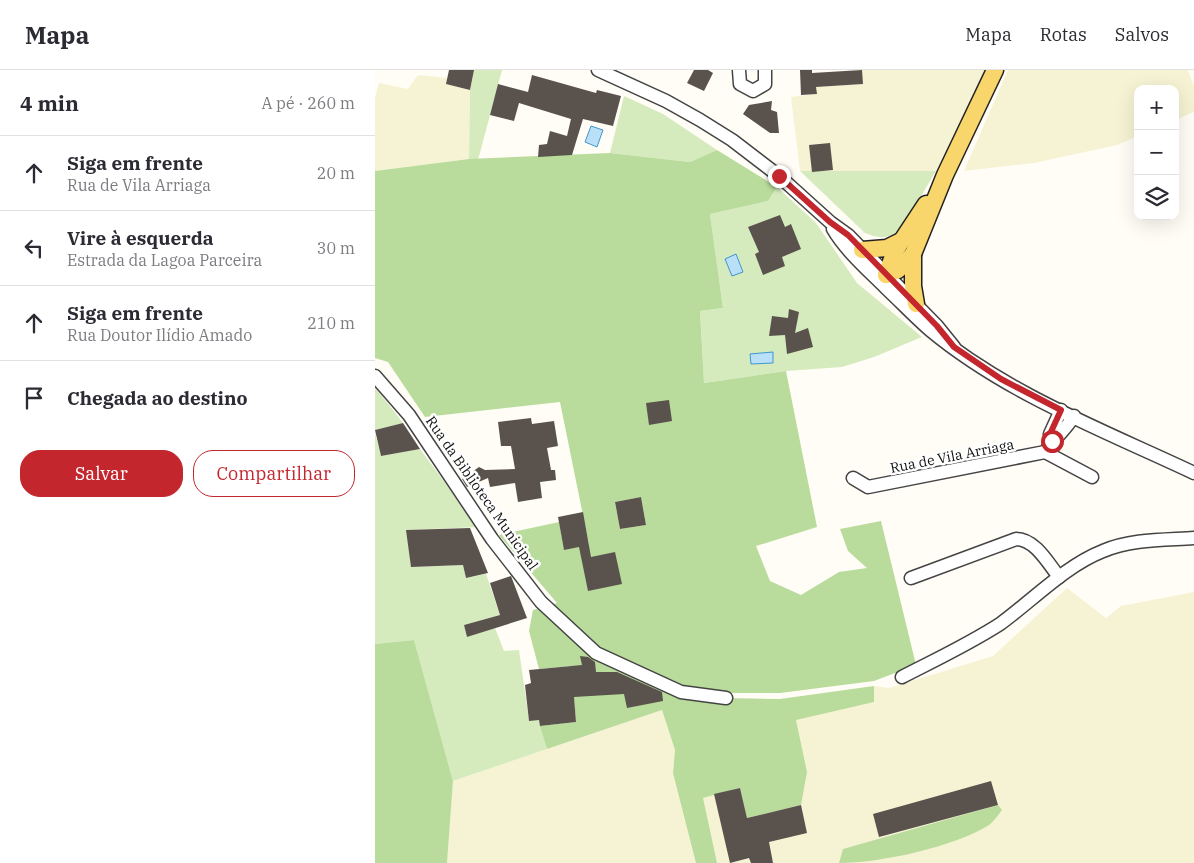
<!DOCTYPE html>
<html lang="pt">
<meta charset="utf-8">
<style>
:root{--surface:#fff;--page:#f7f7f7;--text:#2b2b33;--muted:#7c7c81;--line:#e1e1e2;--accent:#c4262e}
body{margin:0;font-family:"IBM Plex Serif",serif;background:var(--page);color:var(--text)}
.controls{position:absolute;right:15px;top:15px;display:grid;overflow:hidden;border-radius:10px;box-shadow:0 5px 20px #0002}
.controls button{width:45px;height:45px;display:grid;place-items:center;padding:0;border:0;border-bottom:1px solid var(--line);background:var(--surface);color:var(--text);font:25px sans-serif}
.stop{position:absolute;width:15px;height:15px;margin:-11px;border:4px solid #c4262e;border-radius:50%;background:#fff}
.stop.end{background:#c4262e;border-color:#fff;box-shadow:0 1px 5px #0008}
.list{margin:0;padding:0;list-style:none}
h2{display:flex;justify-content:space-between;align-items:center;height:65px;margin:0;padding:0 20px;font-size:21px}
h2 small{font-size:16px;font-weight:400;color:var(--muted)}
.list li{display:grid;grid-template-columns:32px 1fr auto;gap:15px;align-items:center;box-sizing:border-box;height:75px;padding:0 20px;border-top:1px solid var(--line)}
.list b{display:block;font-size:19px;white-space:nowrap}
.list p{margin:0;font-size:16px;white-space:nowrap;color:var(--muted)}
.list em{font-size:16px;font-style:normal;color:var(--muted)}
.actions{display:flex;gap:10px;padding:15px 20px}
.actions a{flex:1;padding:11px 0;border:1px solid var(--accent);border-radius:20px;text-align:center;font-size:18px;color:var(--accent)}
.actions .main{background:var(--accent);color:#fff}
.icon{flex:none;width:28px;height:28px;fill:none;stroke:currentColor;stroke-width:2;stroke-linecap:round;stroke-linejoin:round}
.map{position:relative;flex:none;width:819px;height:793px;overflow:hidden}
header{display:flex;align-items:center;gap:30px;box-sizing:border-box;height:70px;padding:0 25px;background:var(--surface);border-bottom:1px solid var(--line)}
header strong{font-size:24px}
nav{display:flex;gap:28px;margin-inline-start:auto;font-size:18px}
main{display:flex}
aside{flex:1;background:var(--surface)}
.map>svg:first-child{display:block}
</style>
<header>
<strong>Mapa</strong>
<nav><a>Mapa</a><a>Rotas</a><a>Salvos</a></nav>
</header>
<main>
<aside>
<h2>4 min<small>A pé · 260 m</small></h2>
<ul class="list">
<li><svg class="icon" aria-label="ahead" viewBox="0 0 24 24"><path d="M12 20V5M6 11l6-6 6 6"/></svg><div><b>Siga em frente</b><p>Rua de Vila Arriaga</p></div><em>20 m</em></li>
<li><svg class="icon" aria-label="left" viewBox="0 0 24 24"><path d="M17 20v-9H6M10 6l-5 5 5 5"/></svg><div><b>Vire à esquerda</b><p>Estrada da Lagoa Parceira</p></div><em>30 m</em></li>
<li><svg class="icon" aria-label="ahead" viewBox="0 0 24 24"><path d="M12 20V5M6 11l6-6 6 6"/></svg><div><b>Siga em frente</b><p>Rua Doutor Ilídio Amado</p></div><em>210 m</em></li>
<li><svg class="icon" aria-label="arrive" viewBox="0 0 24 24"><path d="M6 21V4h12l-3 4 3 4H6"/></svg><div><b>Chegada ao destino</b></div></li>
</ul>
<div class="actions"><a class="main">Salvar</a><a>Compartilhar</a></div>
</aside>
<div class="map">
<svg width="819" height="793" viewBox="0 0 819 793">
<rect width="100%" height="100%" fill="#fffdf5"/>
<g fill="#f6f3d4">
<polygon points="487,0 610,0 561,101 425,101 416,27 441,24 441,17 487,14"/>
<polygon points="633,0 813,0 819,16 819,42 800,50 800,19 763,19 763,66 742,75 659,93 589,101"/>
<polygon points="43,5 73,8 72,14 95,20 94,89 0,101 0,28 4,13 33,19"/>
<polygon points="692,518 731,548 746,536 819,522 819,793 72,793 78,711 287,640 300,680 298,703 328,728 432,702 420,649 499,632 499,616 514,618 618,586"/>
</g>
<g fill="#d5ebbd">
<polygon points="99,0 127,0 103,90 94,89 95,20"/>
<polygon points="249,26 288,44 342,80 315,92 235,83"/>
<path d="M 425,101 L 561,101 C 552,115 532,154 520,163 C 510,170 500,167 490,163 Z"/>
<polygon points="402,117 441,153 482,213 547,267 499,287 467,297 411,301 329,313 325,241 348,238 335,144 393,131"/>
<polygon points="0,317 28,353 0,360"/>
<polygon points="0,363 6,386 45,379 103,457 33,460 36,497 88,495 91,508 111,504 125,545 89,555 92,567 120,558 129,581 144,580 154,650 164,650 172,679 78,711 39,570 0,574"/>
</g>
<g fill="#b9dc9c" fill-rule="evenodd">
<path d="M 342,80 L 402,117 L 393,131 L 335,144 L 348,238 L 325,241 L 329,313 L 411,301 L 442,457 L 381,476 L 395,511 L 426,525 L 464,502 L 492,498 L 473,481 L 465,459 L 506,451 L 541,595 L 499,611 L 405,623 L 351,623 L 311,616 L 302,624 L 351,628 L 405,629 L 499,616 L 499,632 L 421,650 L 432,702 L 426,735 L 372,748 L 365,718 L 328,728 L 342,793 L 321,793 L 298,703 L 300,680 L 287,640 L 172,679 L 165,656 L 201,652 L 196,596 L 164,599 L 154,561 L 158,540 L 182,533 L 124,465 L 184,452 L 189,479 L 214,475 L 185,332 L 50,347 L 13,292 L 0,288 L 0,101 L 94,89 L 235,83 L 315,92 ZM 266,427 L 271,455 L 245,459 L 240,432 Z"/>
<polygon points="39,570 78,711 72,793 0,793 0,574"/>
<path d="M 623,735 L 627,740 C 623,745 619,751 614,755 C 579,777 505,793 464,793 L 468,779 Z"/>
</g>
<g fill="#b9e0f7" stroke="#3f96cf">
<polygon points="216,56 228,60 222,77 210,72"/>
<polygon points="361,184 368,202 357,206 350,189"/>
<polygon points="398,282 398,293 376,294 375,284"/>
</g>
<g fill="#5a524d">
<polygon points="74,0 99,0 95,20 71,14"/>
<polygon points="319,0 333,0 338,3 329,21 312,13"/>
<polygon points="425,0 437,0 437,3 487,0 488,14 441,17 442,24 426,25"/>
<polygon points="157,5 221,23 222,20 246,26 238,56 208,49 197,85 163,87 164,75 172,74 175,61 192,66 196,49 144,33 139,51 115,45 123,14 153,22"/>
<polygon points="397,31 396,40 402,42 404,63 395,63 368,44 374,35"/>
<polygon points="455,73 458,100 437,102 434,75"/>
<polygon points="405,145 410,157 416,154 426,179 407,187 410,196 388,205 380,184 384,182 373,157"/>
<polygon points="414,239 424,242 420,263 433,258 438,277 412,284 410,265 394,266 397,246 413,248"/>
<polygon points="294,330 297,351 274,355 271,333"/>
<polygon points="156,348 157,354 179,351 183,376 172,378 176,400 180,400 181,410 165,412 167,428 143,432 140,413 115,417 113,408 92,417 87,409 104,397 110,400 140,399 136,376 126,376 123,352"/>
<polygon points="28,353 45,379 6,386 0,360"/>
<polygon points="266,427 271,455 245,459 240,432"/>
<polygon points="208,442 216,487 240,482 247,514 213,521 204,477 189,480 183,447"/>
<polygon points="95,458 113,503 91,508 88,495 36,497 31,460"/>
<polygon points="136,506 152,548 92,567 89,555 125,545 115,513"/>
<polygon points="205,586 213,587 220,592 221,602 242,602 287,622 288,631 252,638 249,624 199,627 201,652 165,656 164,650 154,651 150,615 156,613 154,600 207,595"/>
<polygon points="616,711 623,735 504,767 498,744"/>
<polygon points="365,718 372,748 426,735 432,763 394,772 398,793 376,793 374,788 355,793 339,724"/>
</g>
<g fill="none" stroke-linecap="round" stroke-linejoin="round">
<defs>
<g id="minor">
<polyline points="223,0 291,31 325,50 357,70 404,106 455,152 473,165 562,256 579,277"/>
<polyline points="364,0 365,14 378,21 390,14 390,0"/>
<path d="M 458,159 C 471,181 493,200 511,218 C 526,232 540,247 555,260 C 632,324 730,361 819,403"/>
<polyline points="0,306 34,345 117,469 166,532 221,583 306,622 351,628"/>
<polyline points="677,371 675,364 686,340"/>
<polyline points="670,382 717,407"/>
<path d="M 478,408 L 493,417 L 670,382 C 678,369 690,361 699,346"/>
<path d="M 536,508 L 641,469 C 660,469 673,493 684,507"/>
<path d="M 527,607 C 560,590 594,574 625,554 C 658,530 690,496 728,481 C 756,469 789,470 819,468"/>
</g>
<g id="major">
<polyline points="487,180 512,178 526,171"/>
<polyline points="538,184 538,216 541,234"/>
<polyline points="511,205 523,200 538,184 570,105 620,0"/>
<polyline points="511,205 520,181 551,134"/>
</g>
</defs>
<use href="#minor" stroke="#444" stroke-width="15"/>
<use href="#major" stroke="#222" stroke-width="19"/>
<use href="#minor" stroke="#fff" stroke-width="12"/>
<use href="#major" stroke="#f9d66b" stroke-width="16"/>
</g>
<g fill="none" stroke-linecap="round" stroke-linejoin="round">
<polyline stroke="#c4262e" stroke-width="6" points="404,106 455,152 473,165 562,256 579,277 626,309 686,340 675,364 677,371"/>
</g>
<g text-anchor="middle" stroke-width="5" stroke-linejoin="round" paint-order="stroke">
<g font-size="14" fill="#111" stroke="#fff">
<text transform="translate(577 386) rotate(-11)" y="5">Rua de Vila Arriaga</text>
<text transform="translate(107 423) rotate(55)" y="5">Rua da Biblioteca Municipal</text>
</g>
</g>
</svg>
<div class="controls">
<button>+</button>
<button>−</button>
<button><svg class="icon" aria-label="layers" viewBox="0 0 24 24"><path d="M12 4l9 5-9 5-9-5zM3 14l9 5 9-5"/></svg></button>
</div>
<div class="stop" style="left:677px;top:371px"></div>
<div class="stop end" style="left:404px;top:106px"></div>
</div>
</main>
